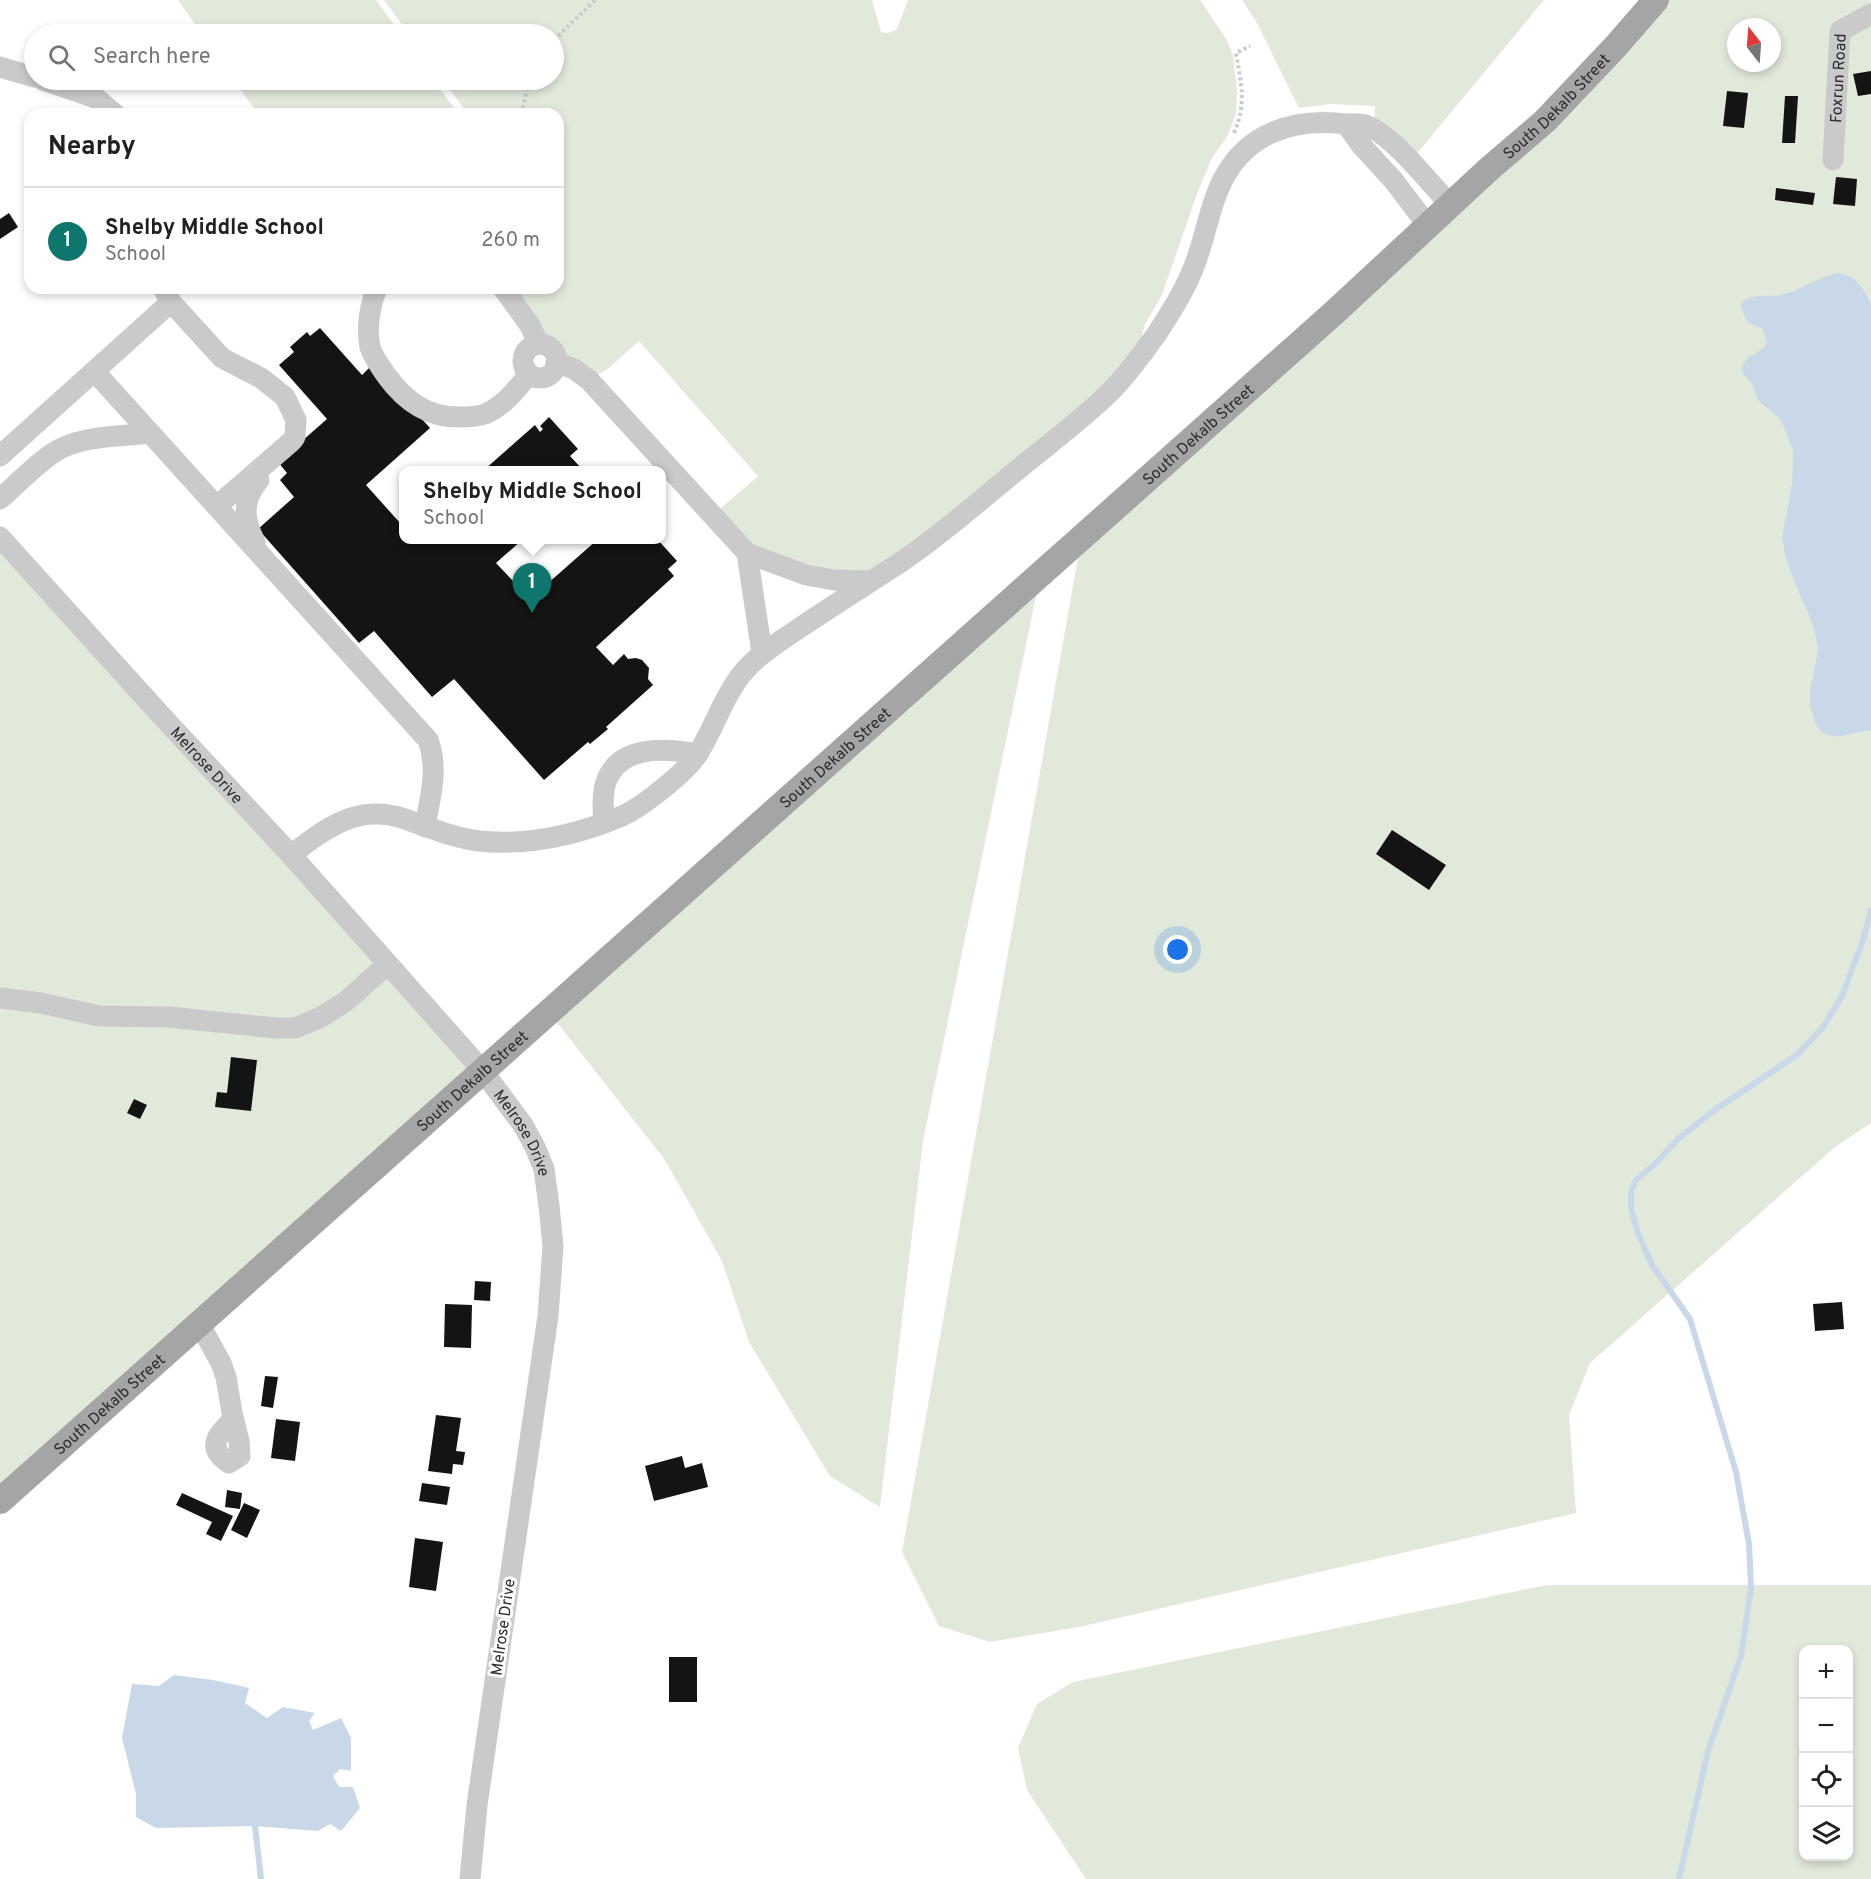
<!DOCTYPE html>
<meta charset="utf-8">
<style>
:root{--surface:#fff;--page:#f2f2f2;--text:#202124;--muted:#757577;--line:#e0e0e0;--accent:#0f766e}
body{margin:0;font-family:Overpass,sans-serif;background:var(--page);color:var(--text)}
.controls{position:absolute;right:18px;bottom:18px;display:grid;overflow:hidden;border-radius:12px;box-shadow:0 3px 9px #0003}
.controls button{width:54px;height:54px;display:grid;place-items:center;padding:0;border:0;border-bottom:2px solid var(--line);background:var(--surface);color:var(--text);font:30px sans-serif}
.compass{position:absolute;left:1727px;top:18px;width:54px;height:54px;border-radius:50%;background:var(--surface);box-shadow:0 3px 9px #0003;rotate:343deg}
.you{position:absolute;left:1178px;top:950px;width:21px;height:21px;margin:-15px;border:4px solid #fff;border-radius:50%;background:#1a73e8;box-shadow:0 0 0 9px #1a73e833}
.badge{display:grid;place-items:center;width:39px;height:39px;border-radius:50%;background:var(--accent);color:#fff;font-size:20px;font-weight:700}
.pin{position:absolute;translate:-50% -50px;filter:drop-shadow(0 2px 3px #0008)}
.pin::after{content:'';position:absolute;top:32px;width:21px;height:18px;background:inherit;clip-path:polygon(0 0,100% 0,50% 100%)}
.popup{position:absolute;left:399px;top:466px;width:267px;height:78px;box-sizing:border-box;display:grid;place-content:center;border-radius:12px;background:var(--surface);filter:drop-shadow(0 2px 4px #0005);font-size:20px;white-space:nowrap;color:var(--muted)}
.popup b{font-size:22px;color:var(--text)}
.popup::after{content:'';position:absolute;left:50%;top:100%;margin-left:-12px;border:12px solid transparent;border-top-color:var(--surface)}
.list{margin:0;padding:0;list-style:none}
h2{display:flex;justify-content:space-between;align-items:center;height:78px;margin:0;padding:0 24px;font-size:26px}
h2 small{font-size:20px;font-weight:400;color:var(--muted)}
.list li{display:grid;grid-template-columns:39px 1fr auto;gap:18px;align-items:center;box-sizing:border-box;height:108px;padding:0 24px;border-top:2px solid var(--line)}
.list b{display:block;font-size:22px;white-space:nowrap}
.list p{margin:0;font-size:20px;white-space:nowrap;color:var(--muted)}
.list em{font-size:20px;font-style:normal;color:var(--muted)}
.icon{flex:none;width:33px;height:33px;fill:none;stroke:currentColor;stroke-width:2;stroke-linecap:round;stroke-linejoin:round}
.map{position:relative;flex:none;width:1871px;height:1879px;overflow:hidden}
.search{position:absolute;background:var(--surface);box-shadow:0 3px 9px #0003;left:24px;top:24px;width:540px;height:66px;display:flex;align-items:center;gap:15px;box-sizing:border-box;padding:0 21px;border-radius:33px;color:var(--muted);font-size:22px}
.panel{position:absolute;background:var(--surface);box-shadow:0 3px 9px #0003;left:24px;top:108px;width:540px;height:186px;border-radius:18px}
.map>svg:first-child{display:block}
</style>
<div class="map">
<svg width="1871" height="1879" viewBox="0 0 1871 1879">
<rect width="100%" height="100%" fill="#fff"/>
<g fill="#e1e9db" fill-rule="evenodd">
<polygon points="178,0 376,0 401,34 202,34"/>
<polygon points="384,0 872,0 881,32 888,33 897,29 908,0 1200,0 1228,42 1233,56 1237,92 1236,114 1228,135 1212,158 1198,191 1162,295 1145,324 1134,364 869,581 747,553 713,515 758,476 639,341 609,368 589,380 547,345 503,288 558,288 558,114 468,114 443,80 554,80 554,34 409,34"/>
<polygon points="1242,0 1544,0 1410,162 1374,129 1375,106 1330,104 1299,108 1257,23"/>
<path d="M 1656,0 L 1871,0 L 1871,435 L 1793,461 L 1792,482 L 1782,537 L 1785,556 L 1795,584 L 1813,625 L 1818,650 L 1810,689 L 1837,737 L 1871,730 L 1871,1123 L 1835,1147 L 1590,1363 L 1569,1415 L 1576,1513 L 1079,1627 L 990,1642 L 939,1626 L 902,1552 L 1082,535 L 1336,311 ZM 1736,27 L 1772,27 L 1772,63 L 1736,63 Z"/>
<polygon points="234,80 433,80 459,114 258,114"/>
<polygon points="0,537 482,1070 0,1501"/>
<polygon points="1041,572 923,1141 880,1507 830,1476 749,1342 722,1261 665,1160 548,1011"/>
<path d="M 1547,1585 L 1871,1585 L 1871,1879 L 1086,1879 L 1027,1790 L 1018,1748 L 1037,1704 L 1073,1682 ZM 1804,1650 L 1848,1650 L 1848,1856 L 1804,1856 Z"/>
</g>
<g fill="#c8d8e8">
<path d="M 1837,273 C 1856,275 1863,288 1871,304 L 1871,730 L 1837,737 L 1822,733 L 1815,723 L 1810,705 L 1810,689 L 1818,650 L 1813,625 L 1795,584 L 1785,556 L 1782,537 L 1792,482 L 1793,450 L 1781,420 L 1758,400 L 1752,384 L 1742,372 L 1743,364 L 1749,357 L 1764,348 L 1767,342 L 1762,328 C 1747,325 1744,318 1741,304 C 1748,293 1767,297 1780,295 C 1800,291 1816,278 1837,273 Z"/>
<polygon points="174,1675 213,1680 249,1688 245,1703 267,1718 283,1707 315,1713 309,1721 313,1730 341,1718 351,1738 351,1771 340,1769 333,1776 339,1787 353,1787 360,1808 341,1831 330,1824 318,1831 255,1826 156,1828 136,1817 136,1794 122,1738 132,1684 159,1686"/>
</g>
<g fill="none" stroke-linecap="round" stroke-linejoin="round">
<g stroke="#c8d8e8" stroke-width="6">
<polyline points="255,1826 261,1879"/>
<polyline points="1679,1879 1708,1751 1741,1656 1751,1588 1749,1544 1736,1472 1690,1319 1652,1265 1638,1233 1631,1208 1631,1191 1636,1180 1656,1163 1679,1138 1713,1111 1797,1055 1823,1027 1842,996 1862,943 1871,910"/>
</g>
</g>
<g fill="#141414">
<polygon points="1871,71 1871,94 1858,96 1853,74"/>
<polygon points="1727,91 1748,93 1744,128 1723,126"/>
<polygon points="1785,96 1798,96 1795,143 1782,143"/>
<polygon points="1836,177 1857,179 1855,206 1833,204"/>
<polygon points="1776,188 1815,193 1813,205 1775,200"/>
<polygon points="9,213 18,227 0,239 0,219"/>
<polygon points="320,328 362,375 373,364 430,428 366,485 401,524 403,521 403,540 522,540 496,563 530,599 597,540 658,540 677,561 668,569 674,576 596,647 613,665 624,654 628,659 636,658 642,660 649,668 648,679 653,685 606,727 608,729 590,744 588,742 544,780 454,679 432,697 374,631 359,643 258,529 294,497 280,480 287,473 278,462 327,419 279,365 294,352 290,347 307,332 310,336"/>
<polygon points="549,417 578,449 570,456 583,470 484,470 535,425 540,432 543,429 540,426"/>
<polygon points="1392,830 1446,865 1429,890 1376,854"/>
<polygon points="231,1057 257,1060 251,1111 215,1107 217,1092 227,1093"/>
<polygon points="134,1099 147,1105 140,1119 127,1113"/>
<polygon points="475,1281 491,1282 490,1301 474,1300"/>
<polygon points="1842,1302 1844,1329 1815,1331 1813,1304"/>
<polygon points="445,1304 472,1305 471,1348 444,1347"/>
<polygon points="265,1376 278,1377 273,1408 261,1406"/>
<polygon points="436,1415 461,1418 456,1451 465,1452 463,1465 453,1464 452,1474 428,1471"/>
<polygon points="276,1419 300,1422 295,1461 271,1458"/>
<polygon points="682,1456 685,1468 702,1463 708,1487 654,1501 645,1466"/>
<polygon points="422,1483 450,1487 447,1505 419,1501"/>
<polygon points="227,1490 242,1493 240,1509 225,1507"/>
<polygon points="182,1493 233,1516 221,1541 206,1534 212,1522 176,1505"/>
<polygon points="244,1503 260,1510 247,1538 231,1530"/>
<polygon points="415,1538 443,1542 436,1591 409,1587"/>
<rect x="669" y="1657" width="28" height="45"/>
</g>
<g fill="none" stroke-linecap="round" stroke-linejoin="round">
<g stroke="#cacaca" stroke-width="4" stroke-dasharray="3 3" stroke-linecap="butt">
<polyline points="554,40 595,0"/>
<polyline points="521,114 530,80"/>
<path d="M 1234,133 C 1247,102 1241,85 1236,53 L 1250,46"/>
</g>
<g stroke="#cacaca" stroke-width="21">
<polyline points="0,67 34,77"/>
<polyline points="43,80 96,98 115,114"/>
<path id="s1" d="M 1833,160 L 1840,31 L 1871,14"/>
<path d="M 1428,226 L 1394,181 L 1362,146 L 1346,124 C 1352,124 1359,123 1365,125 C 1392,134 1430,183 1450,205"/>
<polyline points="163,288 171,302 222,358 261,378 285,397 296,420 295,437 292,441 217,506"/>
<path d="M 377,288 C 370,305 366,328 370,347 C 373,357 380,366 386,375 C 404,400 426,417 458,417 C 467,417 477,417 485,414 C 504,406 517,389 529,374"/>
<polyline points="503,288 529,324 539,344"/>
<circle cx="540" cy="361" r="17"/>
<polyline points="556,362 574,369 589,380 747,553 806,575 834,580 869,581"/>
<path d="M 95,372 L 428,740 C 439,769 430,797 425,827"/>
<polyline points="0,456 171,302"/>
<path d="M 0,499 C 17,484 34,466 53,453 C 80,435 118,437 149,433"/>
<path id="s2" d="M 0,537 L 158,712 L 291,855 L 388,964 L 482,1070 L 523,1125 L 535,1147 L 544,1169 L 549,1206 L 553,1246 L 548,1316 L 477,1805 L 470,1879"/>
<path d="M 255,542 C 243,518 242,501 259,480 L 258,477"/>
<polyline points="747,553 762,653"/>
<path d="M 604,823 C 603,810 602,798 605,785 C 617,744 665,748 698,754"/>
<path d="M 291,855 C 326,828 358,803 405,819 C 429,827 453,838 479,841 C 528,846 577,835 622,816 C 642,807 685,773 697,755 C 714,729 722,699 741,675 C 757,655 780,641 801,627 C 834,605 867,584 901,562 C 941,535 978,502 1016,471 C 1046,446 1079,422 1107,395 C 1126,377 1141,355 1156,335 C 1171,312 1187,287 1196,261 C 1205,237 1209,211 1219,188 C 1242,134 1292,117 1346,124"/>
<polyline points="0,998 41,1003 99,1016 169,1017 275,1028 295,1028 321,1017 345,1002 388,964"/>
<path d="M 199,1323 L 221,1363 L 226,1377 L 232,1413 L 239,1441 L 240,1456 L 229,1463 C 205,1447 218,1434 233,1420"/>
</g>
<path stroke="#a5a5a5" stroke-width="26" id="s3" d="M 0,1501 L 1336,311 L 1489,169 L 1545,121 L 1616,46 L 1656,0"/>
</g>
<g text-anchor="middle" stroke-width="6" stroke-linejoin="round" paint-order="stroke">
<g font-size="16" fill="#2d2d2d" stroke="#fff">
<text dy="6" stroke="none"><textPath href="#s1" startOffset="82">Foxrun Road</textPath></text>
<text dy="6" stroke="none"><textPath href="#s3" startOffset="2090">South Dekalb Street</textPath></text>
<text dy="6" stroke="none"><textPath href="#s3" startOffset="1604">South Dekalb Street</textPath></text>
<text dy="6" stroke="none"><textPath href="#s3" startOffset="1118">South Dekalb Street</textPath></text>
<text dy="6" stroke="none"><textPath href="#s2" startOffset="308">Melrose Drive</textPath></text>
<text dy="6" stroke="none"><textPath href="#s3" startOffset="632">South Dekalb Street</textPath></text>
<text dy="6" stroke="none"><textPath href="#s2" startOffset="794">Melrose Drive</textPath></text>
<text dy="6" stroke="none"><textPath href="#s3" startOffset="146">South Dekalb Street</textPath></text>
<text transform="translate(502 1627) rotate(-82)" y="6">Melrose Drive</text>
</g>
</g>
</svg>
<div class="controls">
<button>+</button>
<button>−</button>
<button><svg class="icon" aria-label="locate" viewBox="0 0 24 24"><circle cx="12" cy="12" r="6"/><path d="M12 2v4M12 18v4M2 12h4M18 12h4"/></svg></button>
<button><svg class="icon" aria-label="layers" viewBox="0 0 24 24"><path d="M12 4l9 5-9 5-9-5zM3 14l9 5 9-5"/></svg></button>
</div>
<svg class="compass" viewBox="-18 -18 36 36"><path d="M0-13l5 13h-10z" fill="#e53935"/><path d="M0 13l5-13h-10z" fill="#757577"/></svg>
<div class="you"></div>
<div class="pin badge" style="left:532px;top:613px">1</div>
<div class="popup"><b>Shelby Middle School</b>School</div>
<div class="search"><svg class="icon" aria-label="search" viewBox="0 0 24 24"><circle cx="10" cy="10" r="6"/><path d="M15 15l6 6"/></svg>Search here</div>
<section class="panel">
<h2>Nearby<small></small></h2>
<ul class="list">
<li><span class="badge">1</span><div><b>Shelby Middle School</b><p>School</p></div><em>260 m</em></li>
</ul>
</section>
</div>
